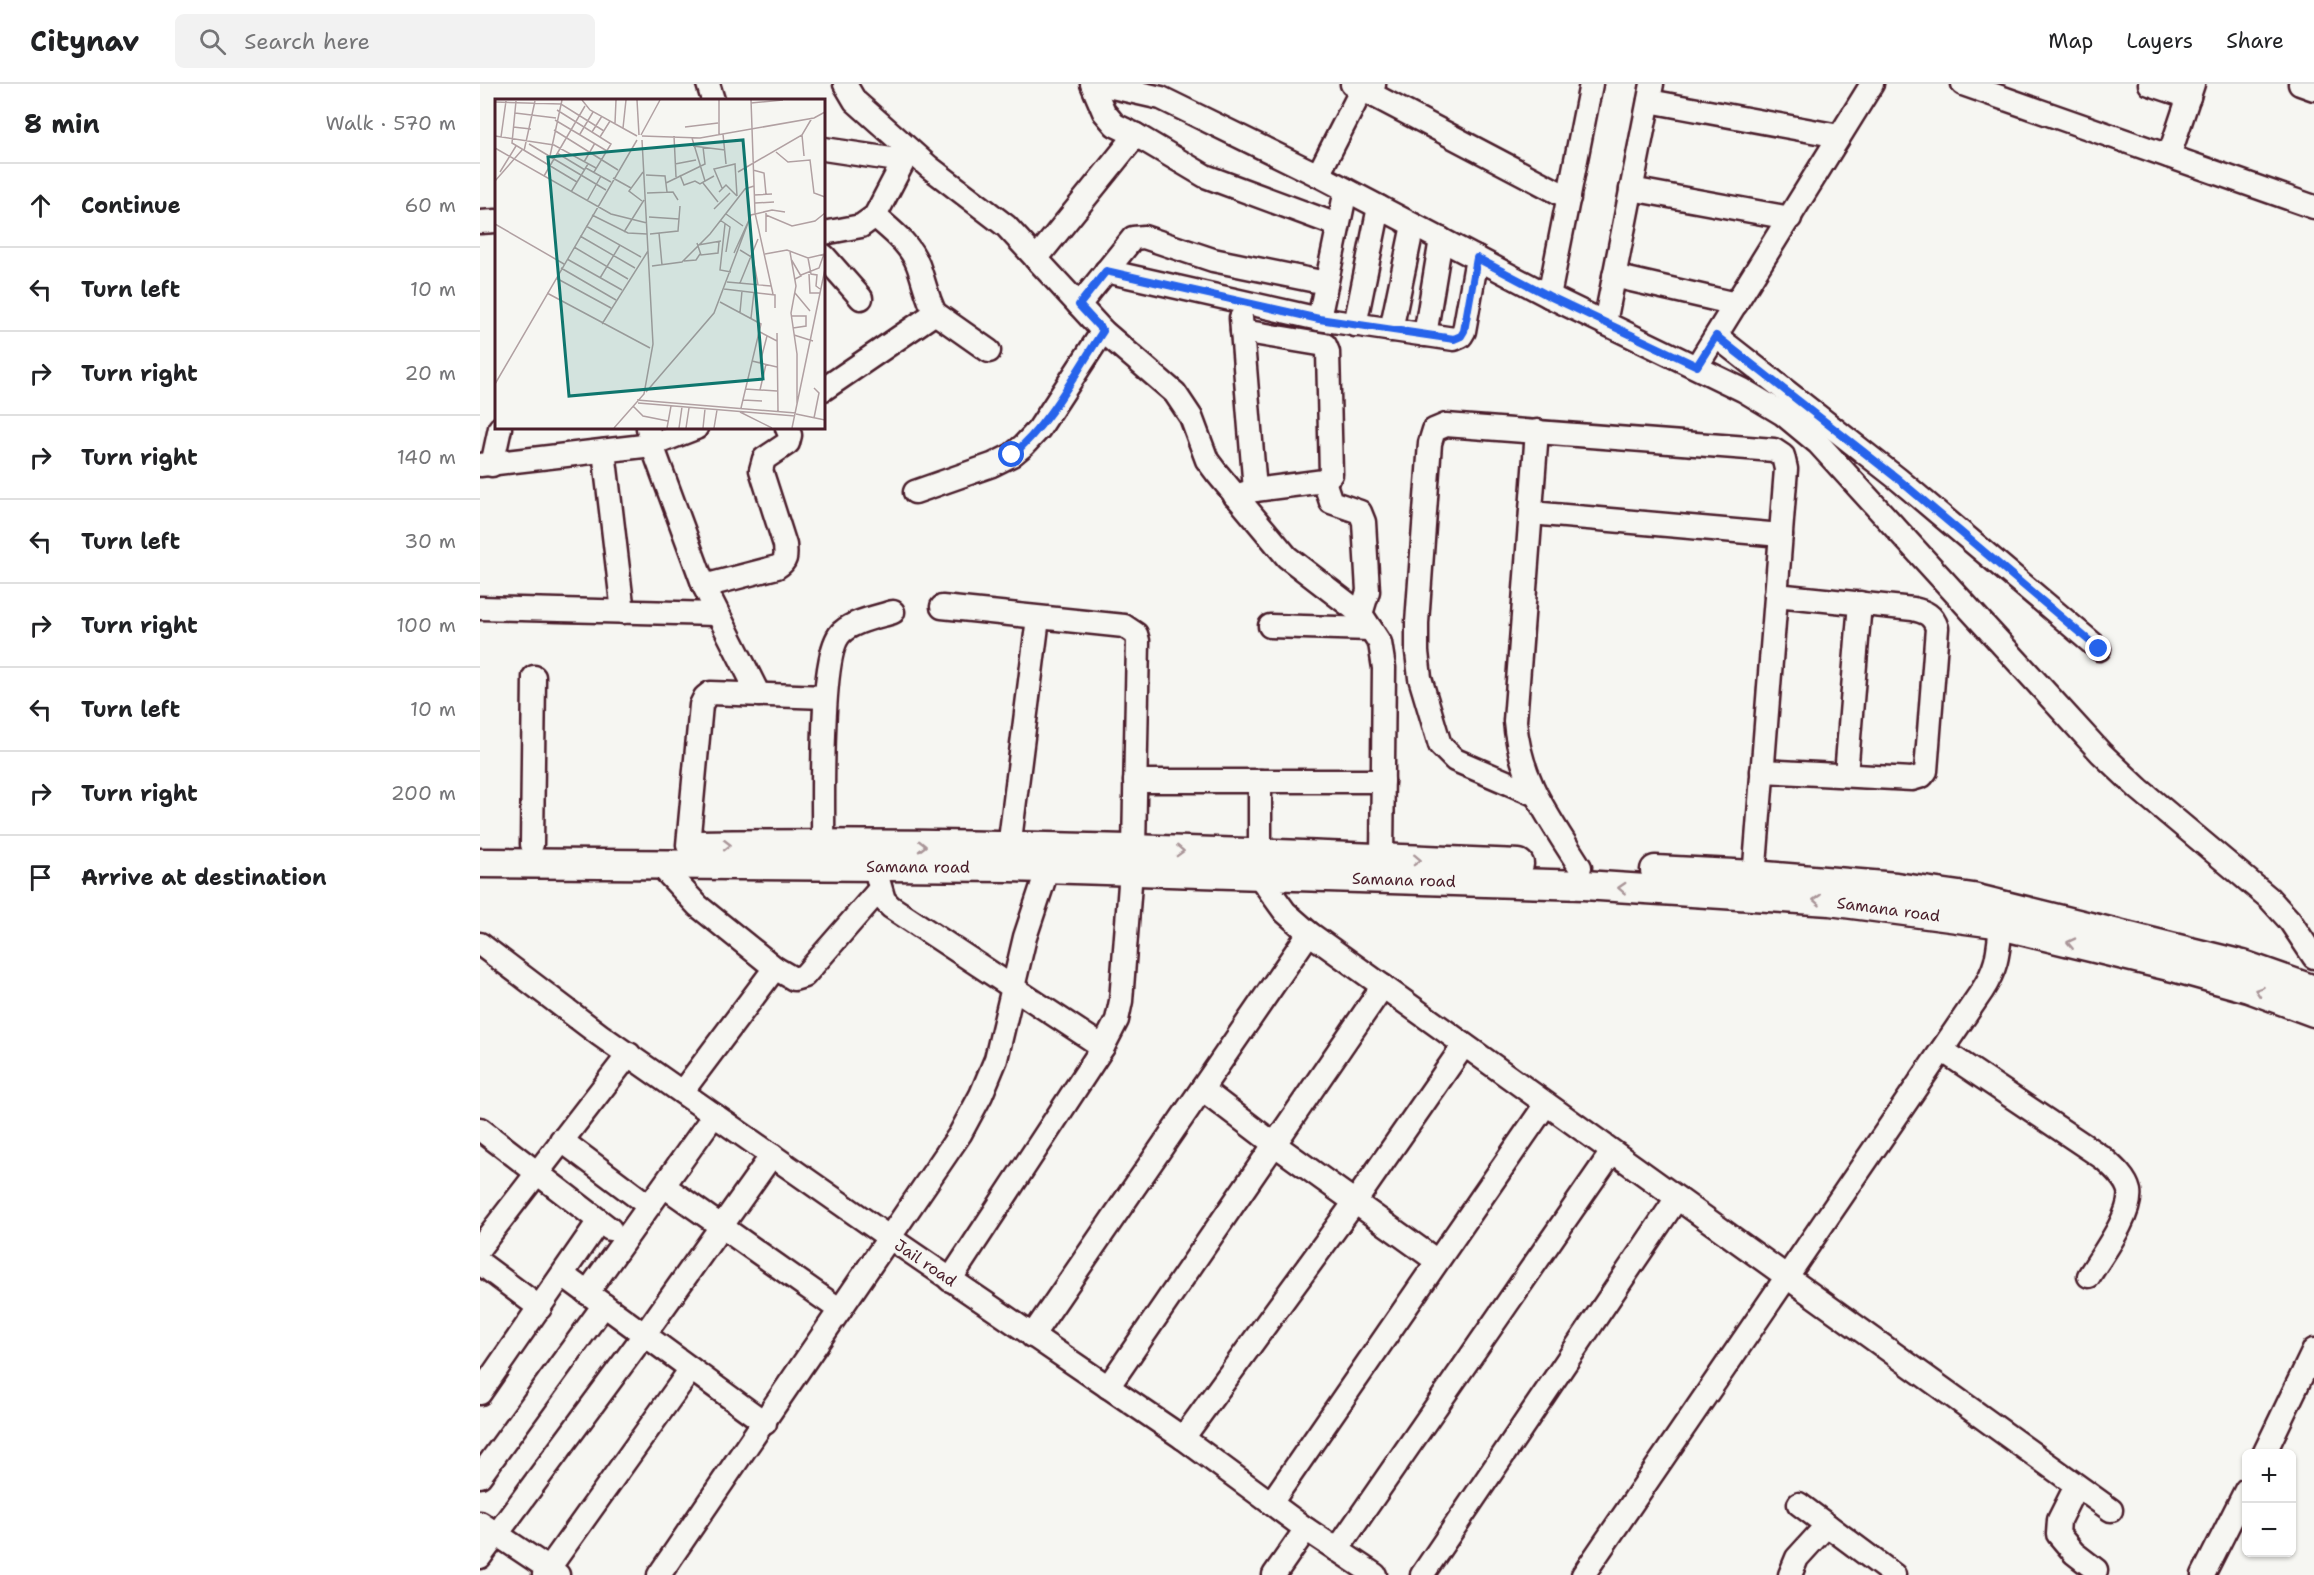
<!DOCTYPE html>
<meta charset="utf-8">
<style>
:root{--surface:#fff;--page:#f2f2f2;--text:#202124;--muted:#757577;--line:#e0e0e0}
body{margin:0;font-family:"Shantell Sans",sans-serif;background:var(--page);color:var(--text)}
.controls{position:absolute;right:18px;bottom:18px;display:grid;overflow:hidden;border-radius:9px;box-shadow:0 2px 4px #0004}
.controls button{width:54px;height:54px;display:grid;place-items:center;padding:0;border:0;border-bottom:2px solid var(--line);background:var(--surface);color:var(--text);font:30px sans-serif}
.stop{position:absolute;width:18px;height:18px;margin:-14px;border:4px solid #2563eb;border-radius:50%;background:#fff}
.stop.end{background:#2563eb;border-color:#fff;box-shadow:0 2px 6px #0008}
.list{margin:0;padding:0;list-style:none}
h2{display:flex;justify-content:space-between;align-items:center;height:78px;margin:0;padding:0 24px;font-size:26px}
h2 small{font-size:20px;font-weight:400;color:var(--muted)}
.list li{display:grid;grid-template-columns:39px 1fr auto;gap:18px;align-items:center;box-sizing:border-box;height:84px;padding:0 24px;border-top:2px solid var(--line)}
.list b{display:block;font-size:22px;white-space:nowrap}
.list em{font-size:20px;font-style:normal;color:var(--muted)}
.icon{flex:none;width:33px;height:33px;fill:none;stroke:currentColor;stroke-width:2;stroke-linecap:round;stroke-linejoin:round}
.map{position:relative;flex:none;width:1834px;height:1491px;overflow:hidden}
header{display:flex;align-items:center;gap:36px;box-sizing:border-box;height:84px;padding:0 30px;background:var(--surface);border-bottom:2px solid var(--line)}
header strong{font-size:28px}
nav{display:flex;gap:33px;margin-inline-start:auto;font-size:21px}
.search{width:420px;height:54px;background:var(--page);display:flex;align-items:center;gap:15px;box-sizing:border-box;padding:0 21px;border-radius:9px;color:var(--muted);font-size:22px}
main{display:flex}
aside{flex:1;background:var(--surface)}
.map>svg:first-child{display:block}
</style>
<header>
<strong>Citynav</strong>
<div class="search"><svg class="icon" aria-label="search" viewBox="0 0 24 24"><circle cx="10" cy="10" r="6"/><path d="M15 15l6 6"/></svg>Search here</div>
<nav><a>Map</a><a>Layers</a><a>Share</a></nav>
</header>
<main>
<aside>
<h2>8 min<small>Walk · 570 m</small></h2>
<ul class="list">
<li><svg class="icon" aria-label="ahead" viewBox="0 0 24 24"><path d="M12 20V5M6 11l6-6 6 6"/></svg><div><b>Continue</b></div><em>60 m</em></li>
<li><svg class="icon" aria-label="left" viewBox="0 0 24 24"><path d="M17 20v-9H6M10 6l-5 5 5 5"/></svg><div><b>Turn left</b></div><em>10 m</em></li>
<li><svg class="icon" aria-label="right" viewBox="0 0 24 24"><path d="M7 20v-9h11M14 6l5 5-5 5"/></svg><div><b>Turn right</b></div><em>20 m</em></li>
<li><svg class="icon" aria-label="right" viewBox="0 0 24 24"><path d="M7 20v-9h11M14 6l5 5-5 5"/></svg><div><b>Turn right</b></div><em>140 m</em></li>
<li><svg class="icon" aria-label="left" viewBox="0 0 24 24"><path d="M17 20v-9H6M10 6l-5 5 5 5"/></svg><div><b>Turn left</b></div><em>30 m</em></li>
<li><svg class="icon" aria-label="right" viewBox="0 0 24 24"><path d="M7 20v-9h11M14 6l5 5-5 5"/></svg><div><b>Turn right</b></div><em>100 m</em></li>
<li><svg class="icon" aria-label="left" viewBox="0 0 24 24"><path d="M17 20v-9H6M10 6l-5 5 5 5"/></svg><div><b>Turn left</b></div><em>10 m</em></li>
<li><svg class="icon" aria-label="right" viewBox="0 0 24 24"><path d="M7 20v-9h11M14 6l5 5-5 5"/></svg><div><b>Turn right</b></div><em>200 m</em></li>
<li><svg class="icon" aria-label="arrive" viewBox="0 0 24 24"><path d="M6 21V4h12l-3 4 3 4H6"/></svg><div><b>Arrive at destination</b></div></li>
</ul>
</aside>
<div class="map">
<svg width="1834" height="1491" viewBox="0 0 1834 1491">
<rect width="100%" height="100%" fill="#f6f6f2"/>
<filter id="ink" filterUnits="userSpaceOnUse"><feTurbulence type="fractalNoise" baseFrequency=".0167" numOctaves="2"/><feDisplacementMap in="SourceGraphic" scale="12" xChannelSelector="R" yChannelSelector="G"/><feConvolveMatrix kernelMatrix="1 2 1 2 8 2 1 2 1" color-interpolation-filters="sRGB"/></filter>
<g filter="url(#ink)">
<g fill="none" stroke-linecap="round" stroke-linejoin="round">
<defs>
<g id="minor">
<polyline points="228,0 233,16"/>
<polyline points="365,0 375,17 449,83 526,142 623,247 695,309 711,333 727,376 736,388 807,473 881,530 900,559 904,584 902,774"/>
<polyline points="612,0 624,28 635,41 656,51 725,92 857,141"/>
<polyline points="619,0 681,14 838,91 1069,212 1263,306 1303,330 1338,359 1621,669 1659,705 1789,814 1810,837 1834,873"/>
<polyline points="872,0 1089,114"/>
<polyline points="1483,0 1834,123"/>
<polyline points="1670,0 1709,13"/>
<polyline points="1820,0 1834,5"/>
<polyline points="1169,17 1359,52"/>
<polyline points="344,65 424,77"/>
<polyline points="1689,72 1713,0"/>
<polyline points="838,91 882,5 894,1"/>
<polyline points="1151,105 1310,134"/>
<path d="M 395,132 C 412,147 430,160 438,181 C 444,197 447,214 455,229 L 509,267"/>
<polyline points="0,138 16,137"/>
<polyline points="344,149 381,142 395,132 429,67"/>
<polyline points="344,172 381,214"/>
<polyline points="556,175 656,51"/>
<polyline points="626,187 839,235 974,255 981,252 984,247 997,174"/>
<polyline points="1134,192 1256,220"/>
<polyline points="1069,212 1111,0"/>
<polyline points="599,221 653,154 664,153 733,176 846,199"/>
<polyline points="761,234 775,406"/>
<polyline points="839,235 866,106"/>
<polyline points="1125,239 1172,0"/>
<polyline points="875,241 899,123"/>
<polyline points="911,246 933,141"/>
<polyline points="945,251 961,155"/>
<polyline points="1236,252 1418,395 1619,565"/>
<polyline points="1217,282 1392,0"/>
<polyline points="344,305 455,229"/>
<polyline points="168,344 172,361 224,502 279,611"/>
<path d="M 1057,347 L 1035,637 C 1040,697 1069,733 1100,783"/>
<polyline points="124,367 143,528"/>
<polyline points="0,381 172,361 216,344"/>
<polyline points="12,381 20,344"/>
<polyline points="844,397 851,418 880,428 884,438 888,507 881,530"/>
<polyline points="435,408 512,381 532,371 544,361 559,345 623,247"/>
<polyline points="755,412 775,406 844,397 851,390 848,268 845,261 762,247"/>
<polyline points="1051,429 1301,451"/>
<path d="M 224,502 L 297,483 C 307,477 306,472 305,461 L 281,386 L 284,375 L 308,359 L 310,351 L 307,344"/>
<polyline points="462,523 644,542 656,550 658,557 654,765"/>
<polyline points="0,524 236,530"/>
<polyline points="790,542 891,545"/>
<path d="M 1282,687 L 1432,695 L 1442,692 L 1446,687 L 1457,544 C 1453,531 1446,528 1433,525 L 1296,511"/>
<polyline points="1366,691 1380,519"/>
<polyline points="655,697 903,697"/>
<polyline points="780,697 780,770"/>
<polyline points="1054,710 975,676 960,661 940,594 937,568 937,539 950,359 954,346 966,341 1294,366 1303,372 1306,385 1273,807"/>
<path d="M 343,759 C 344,722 338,569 362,548 C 374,537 397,533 413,528"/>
<polyline points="52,760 54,593"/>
<polyline points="208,761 221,621 225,613 230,609 345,613"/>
<polyline points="529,764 558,534"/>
<polyline points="179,780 218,822 295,884 314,895 324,892 399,806"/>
<polyline points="397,792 404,816 411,823 623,963"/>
<polyline points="779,792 805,828 829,849 1631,1426"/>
<path id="s1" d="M 0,860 L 120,951 L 410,1154 L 703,1354 L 826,1445 L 895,1491"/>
<path d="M 1462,966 L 1623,1074 C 1633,1083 1646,1094 1649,1107 C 1653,1130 1621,1172 1609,1192"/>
<polyline points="722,1005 794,1060 957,1177"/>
<polyline points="202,1008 295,884"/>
<polyline points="0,1045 130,1145"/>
<polyline points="81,1056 169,1122"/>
<polyline points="184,1102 360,1226"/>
<polyline points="0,1163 149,970"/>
<polyline points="0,1179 60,1224"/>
<polyline points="83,1191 285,1339"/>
<polyline points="470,1196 623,963 637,936 641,917 651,787"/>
<polyline points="107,1209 234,1031"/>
<polyline points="552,1252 829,849"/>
<polyline points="628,1303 903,902"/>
<polyline points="0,1309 119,1137"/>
<polyline points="703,1354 875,1118 984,961"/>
<polyline points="1784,1370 1834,1266"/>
<polyline points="0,1392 124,1221"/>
<polyline points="1596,1402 1579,1436 1578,1450 1594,1469 1616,1486"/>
<polyline points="791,1419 1066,1020"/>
<polyline points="1319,1420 1414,1491"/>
<polyline points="0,1439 78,1491"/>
<polyline points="857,1466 1132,1068"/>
<polyline points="0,1473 164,1251 292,1071"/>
<polyline points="64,1491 211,1285"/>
<polyline points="179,1491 480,1050 501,1011 516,975 545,853 568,784"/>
<polyline points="794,1491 826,1445"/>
<polyline points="942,1491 1197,1114"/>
<path d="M 1103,1491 L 1502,907 C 1518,882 1518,869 1521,841"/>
<polyline points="1310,1491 1317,1474 1347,1441"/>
<polyline points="1723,1491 1766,1406"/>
</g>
<g id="major">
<path d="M 218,761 C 492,757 765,768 1039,780"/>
<path id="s2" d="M 0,779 L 531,783 L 1104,801 L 1350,817 L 1508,838 L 1697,884 L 1769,904 L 1834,928"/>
<polyline points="1175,786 1273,791 1416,803 1493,814 1763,881 1834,906"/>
</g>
</defs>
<use href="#minor" stroke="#4a1f2b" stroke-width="27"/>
<use href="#major" stroke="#4a1f2b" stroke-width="33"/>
<use href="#minor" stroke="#f6f6f2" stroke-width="22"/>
<use href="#major" stroke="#f6f6f2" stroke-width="28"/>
</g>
<defs><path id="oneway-chevron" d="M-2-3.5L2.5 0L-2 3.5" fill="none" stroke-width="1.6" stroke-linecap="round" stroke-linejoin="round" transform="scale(1.5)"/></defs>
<g stroke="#a99598">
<use href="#oneway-chevron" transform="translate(247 761) rotate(-1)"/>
<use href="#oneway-chevron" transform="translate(442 762) rotate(1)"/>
<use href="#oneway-chevron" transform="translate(700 767) rotate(2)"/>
<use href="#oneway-chevron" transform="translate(937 776) rotate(2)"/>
<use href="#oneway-chevron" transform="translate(1142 804) rotate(-177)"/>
<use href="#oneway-chevron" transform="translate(1337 816) rotate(-176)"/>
<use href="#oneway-chevron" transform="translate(1591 859) rotate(-167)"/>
<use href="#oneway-chevron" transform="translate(1779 907) rotate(-161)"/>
</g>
</g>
<g fill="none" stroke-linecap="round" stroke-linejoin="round" filter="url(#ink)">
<path stroke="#2563eb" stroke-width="8" d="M 532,371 C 568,342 597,286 623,247 L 599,221 L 626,187 L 839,235 L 974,255 L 981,252 L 984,247 L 997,174 L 1069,212 L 1217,282 L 1236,252 L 1418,395 L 1619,565"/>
</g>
<g text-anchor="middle" stroke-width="6" stroke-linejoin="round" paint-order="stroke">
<g font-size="16" fill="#4a1f2b" stroke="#f6f6f2">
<text dy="6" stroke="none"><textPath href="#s2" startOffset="438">Samana road</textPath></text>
<text dy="6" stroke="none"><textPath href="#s2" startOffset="924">Samana road</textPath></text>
<text dy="6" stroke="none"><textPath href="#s2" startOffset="1410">Samana road</textPath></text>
<text dy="6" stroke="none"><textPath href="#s1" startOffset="548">Jail road</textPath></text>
</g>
</g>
<g transform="translate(15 15)">
<rect width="330" height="330" fill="#f6f6f2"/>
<path fill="none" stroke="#b1a0a2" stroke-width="1.5" d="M 87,1 L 95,11 L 142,37M 142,1 L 144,36M 224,1 L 224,36M 256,1 L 260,114 L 278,195M 21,2 L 17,44 L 82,83M 0,3 L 66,5 L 109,32M 256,4 L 288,1M 62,11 L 116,45 L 99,73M 20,14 L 61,19M 60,21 L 112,52M 120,24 L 121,1M 18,28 L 36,30M 190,28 L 223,24M 128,29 L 131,1M 59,31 L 123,71M 97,33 L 107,17M 85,35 L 98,13M 228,35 L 231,65M 146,36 L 165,1M 307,36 L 309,57M 0,37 L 59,46 L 101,69M 147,37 L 205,39 L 319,19 L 330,13M 179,37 L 181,78M 6,38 L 11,2M 105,38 L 115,22M 197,39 L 210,82M 34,45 L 111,91M 198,47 L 230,51M 0,49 L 116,115 L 152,124M 29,52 L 40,2M 281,53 L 293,63 L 315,61 L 319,94 L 330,98M 62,54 L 90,71M 55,57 L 67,1M 89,63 L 100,44M 180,65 L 201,61M 91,69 L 116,83M 258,71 L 269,74 L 271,95M 5,73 L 21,47M 243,73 L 307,36 L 317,19M 151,76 L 170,77 L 172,93M 185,76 L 189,86 L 200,82 L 205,85 L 219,77M 49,77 L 90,7M 118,79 L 136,89M 0,82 L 27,51M 171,84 L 210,65 L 208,48M 208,84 L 223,103M 227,89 L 219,70 L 240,65 L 242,97M 76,93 L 93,65M 224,93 L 231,86 L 242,97M 152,94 L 178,93 L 183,101M 259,96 L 277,95M 92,102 L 106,77M 147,102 L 134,92 L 148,73M 260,104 L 279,103M 219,110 L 235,94M 271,114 L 271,133M 231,115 L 248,127M 97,116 L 133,134 L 152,135M 271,116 L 297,127 L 320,122 L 330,114M 154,118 L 184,120M 225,121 L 235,128 L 231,153M 0,125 L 69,165M 230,125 L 225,171 L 236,173M 91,127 L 146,158M 129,133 L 149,101M 164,134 L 167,166M 155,135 L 183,132 L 185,107M 85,137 L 140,169M 202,144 L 206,156 L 223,154 L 224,143M 203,146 L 226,142M 79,148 L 133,180M 245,151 L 258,159 L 263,186M 295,153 L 301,187 L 296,214 L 302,255 L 302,306M 239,154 L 254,121M 270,155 L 292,151 L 313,159 L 330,155M 313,159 L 316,175 L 322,176 L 321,187 L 325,190M 72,160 L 127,191M 296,160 L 306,177 L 300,180M 189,162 L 201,161 L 205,155M 157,167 L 187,163 L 215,135 L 250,90 L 259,87M 66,169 L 121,201M 314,175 L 315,194 L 325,194M 306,176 L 324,169 L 329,155M 61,179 L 116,209M 105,179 L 125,146M 232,183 L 276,187M 245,184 L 263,140M 229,190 L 280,196 L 280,209M 52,194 L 155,249M 300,194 L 315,212M 225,203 L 266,225 L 246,309M 245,213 L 247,192M 296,217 L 311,217 L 311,227 L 298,229M 256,219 L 259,193M 107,225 L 153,152M 265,233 L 282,242M 282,234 L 283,312M 299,236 L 318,242M 257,262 L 282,268M 265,264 L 272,237M 0,285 L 142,41M 319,289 L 324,294 L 319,319M 250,290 L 282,292M 265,291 L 271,265M 151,293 L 219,214 L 256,116 L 277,111 L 290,113M 142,301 L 301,314M 248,301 L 267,302M 143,304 L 300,317M 138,307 L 148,317 L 173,322M 245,313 L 277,329M 301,315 L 330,321M 119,329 L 149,295 L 158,245 L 147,41M 172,329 L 176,307M 184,329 L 187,308M 191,329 L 194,309M 208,329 L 210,310M 219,329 L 222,311M 297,329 L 330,170"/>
<path fill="#0f766e" fill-opacity="0.15" stroke="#0f766e" stroke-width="3" d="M 248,41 L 268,280 L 74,297 L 53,58 Z"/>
<rect width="330" height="330" fill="none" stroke="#4a1f2b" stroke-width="3"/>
</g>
</svg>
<div class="controls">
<button>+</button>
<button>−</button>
</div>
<div class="stop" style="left:532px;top:371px"></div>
<div class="stop end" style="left:1619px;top:565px"></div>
</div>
</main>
